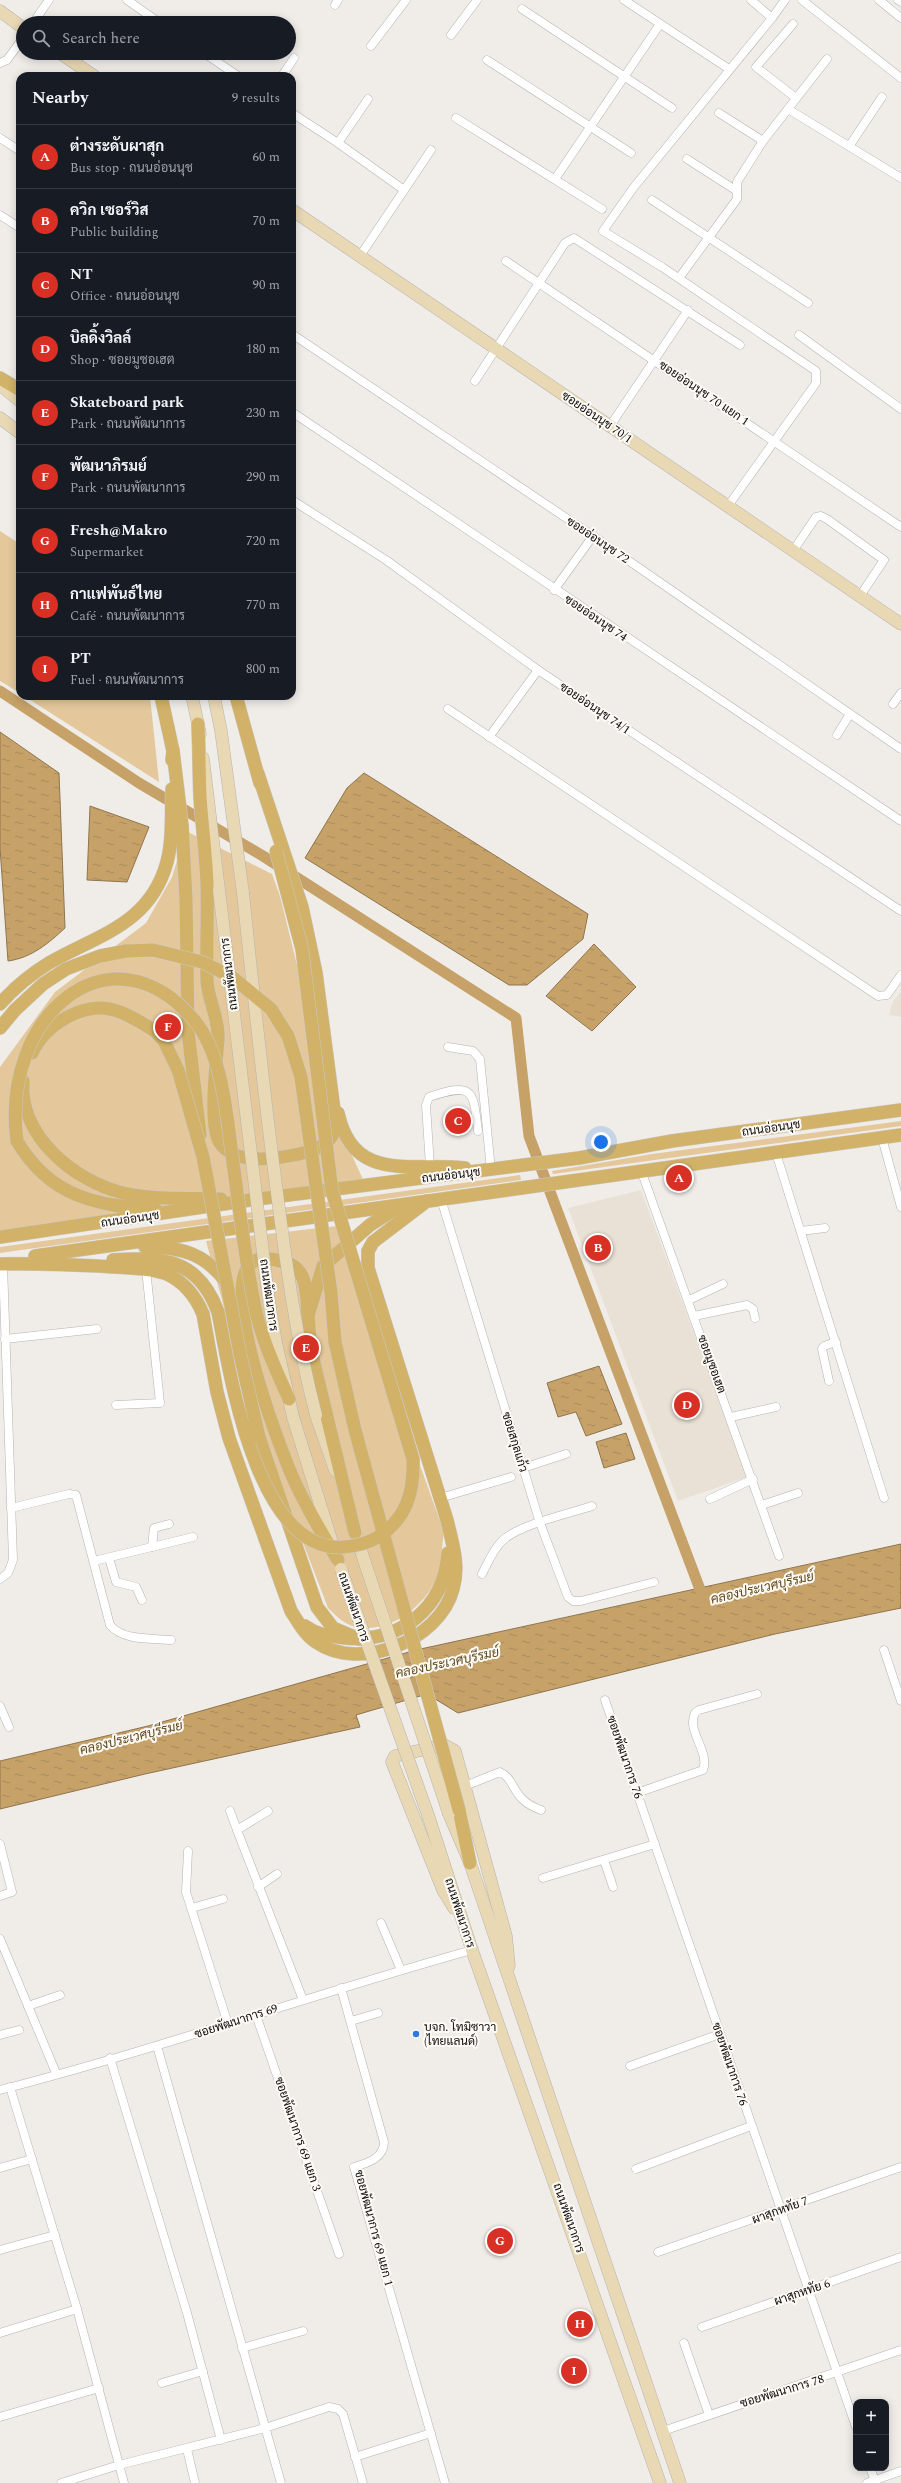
<!DOCTYPE html>
<meta charset="utf-8">
<style>
:root{--surface:#171b24;--page:#242831;--text:#f1f3f6;--muted:#9ea1a6;--line:#363941;--accent:#d93025}
body{margin:0;font-family:Spectral,Sarabun,serif;background:var(--page);color:var(--text)}
.controls{position:absolute;right:12px;bottom:12px;display:grid;overflow:hidden;border-radius:8px;box-shadow:0 2px 10px #0003}
.controls button{width:36px;height:36px;display:grid;place-items:center;padding:0;border:0;border-bottom:1px solid var(--line);background:var(--surface);color:var(--text);font:20px sans-serif}
.you{position:absolute;left:601px;top:1142px;width:14px;height:14px;margin:-10px;border:3px solid #fff;border-radius:50%;background:#1a73e8;box-shadow:0 0 0 6px #1a73e833}
.badge{display:grid;place-items:center;width:26px;height:26px;border-radius:50%;background:var(--accent);color:#fff;font-size:13px;font-weight:700}
.pin{position:absolute;translate:-50% -50%;border:2px solid #fff;box-shadow:0 1px 4px #0006}
.list{margin:0;padding:0;list-style:none}
h2{display:flex;justify-content:space-between;align-items:center;height:52px;margin:0;padding:0 16px;font-size:17px}
h2 small{font-size:13px;font-weight:400;color:var(--muted)}
.list li{display:grid;grid-template-columns:26px 1fr auto;gap:12px;align-items:center;box-sizing:border-box;height:64px;padding:0 16px;border-top:1px solid var(--line)}
.list b{display:block;font-size:15px;white-space:nowrap}
.list p{margin:0;font-size:13px;white-space:nowrap;color:var(--muted)}
.list em{font-size:13px;font-style:normal;color:var(--muted)}
.icon{flex:none;width:22px;height:22px;fill:none;stroke:currentColor;stroke-width:2;stroke-linecap:round;stroke-linejoin:round}
.map{position:relative;flex:none;width:901px;height:2483px;overflow:hidden}
.search{position:absolute;background:var(--surface);box-shadow:0 2px 10px #0003;left:16px;top:16px;width:280px;height:44px;display:flex;align-items:center;gap:10px;box-sizing:border-box;padding:0 14px;border-radius:22px;color:var(--muted);font-size:15px}
.panel{position:absolute;background:var(--surface);box-shadow:0 2px 10px #0003;left:16px;top:72px;width:280px;height:628px;border-radius:12px}
.map>svg:first-child{display:block}
</style>
<div class="map">
<svg width="901" height="2483" viewBox="0 0 901 2483">
<defs>
<pattern id="water-ripples" width="26" height="14" patternUnits="userSpaceOnUse"><rect width="26" height="14" fill="#c6a269"/><path d="M2 4q2-2 4 0t4 0M15 11q2-2 4 0t4 0" fill="none" stroke="#a98a5a"/></pattern>
</defs>
<rect width="100%" height="100%" fill="#f0ede9"/>
<g fill="#e9e1d6">
<polygon points="901,991 901,1017 889,1015 893,1001"/>
<polygon points="641,1190 747,1477 678,1501 568,1208"/>
</g>
<g fill="#e4c89c">
<polygon points="0,531 20,544 20,693 0,681"/>
<polygon points="24,696 150,696 159,782"/>
<polygon points="186,831 272,874 280,896 299,973 309,1061 366,1186 0,1237 0,1067 55,992 146,923 172,877"/>
<polygon points="901,1121 901,1126 553,1174 552,1171 652,1154"/>
<polygon points="520,1175 521,1180 0,1253 0,1247"/>
<path d="M 337,1226 L 346,1260 L 444,1532 C 442,1544 442,1559 439,1571 C 429,1604 391,1634 356,1627 C 345,1625 336,1616 328,1608 L 292,1514 L 259,1437 L 206,1241 Z"/>
</g>
<g fill="url(#water-ripples)" stroke="#8f754d">
<path d="M 0,732 L 59,773 L 65,928 C 49,943 31,958 8,961 L 0,848 Z"/>
<polygon points="364,773 588,914 583,939 527,985 509,985 305,858 347,788"/>
<polygon points="90,806 149,827 127,882 87,880"/>
<polygon points="594,944 636,987 592,1031 546,996"/>
<polygon points="599,1366 622,1424 586,1436 576,1412 558,1417 547,1383"/>
<polygon points="626,1433 635,1459 604,1468 596,1442"/>
<polygon points="901,1544 901,1608 775,1634 458,1713 427,1694 356,1715 360,1727 145,1774 0,1809 0,1761 148,1726 416,1650"/>
</g>
<g fill="none" stroke-linecap="round" stroke-linejoin="round">
<polyline stroke="#c6a269" stroke-width="11" points="0,691 139,783 263,856 516,1018 529,1136 704,1600"/>
<defs>
<g id="street">
<polyline points="127,0 160,23"/>
<polyline points="624,0 729,69"/>
<polyline points="802,0 901,78"/>
<polyline points="879,0 901,18"/>
<polyline points="898,0 901,2"/>
<polyline points="335,5 338,0"/>
<polyline points="522,9 672,108"/>
<polyline points="772,18 785,0"/>
<polyline points="33,23 49,0"/>
<polyline points="793,24 756,67 796,98"/>
<polyline points="451,35 477,0"/>
<polyline points="371,46 406,0"/>
<polyline points="204,53 238,76"/>
<polyline points="487,60 631,153"/>
<polyline points="0,63 7,60 23,38"/>
<polyline points="282,76 294,58"/>
<polyline points="788,109 901,178"/>
<polyline points="292,113 338,143 368,99"/>
<polyline points="719,113 763,141"/>
<polyline points="456,118 602,209"/>
<polyline points="0,138 20,151"/>
<polyline points="338,143 404,190"/>
<polyline points="850,145 882,97"/>
<polyline points="687,159 737,191"/>
<polyline points="555,179 660,24"/>
<polyline points="652,200 808,303"/>
<polyline points="0,215 20,228"/>
<polyline points="360,256 431,150"/>
<polyline points="506,261 901,527"/>
<polyline points="679,278 737,199 737,182 763,141 827,59"/>
<polyline points="292,334 593,536 901,749"/>
<polyline points="799,335 901,409"/>
<polyline points="475,381 565,243 574,238 740,345"/>
<polyline points="292,412 901,821"/>
<polyline points="610,426 688,310"/>
<polyline points="292,500 386,560 538,670 901,911"/>
<polyline points="728,506 816,383 816,371 662,267 603,231 634,187 772,18 751,0"/>
<polyline points="793,551 816,517 821,516 827,519 884,560 860,596"/>
<polyline points="554,590 593,536"/>
<polyline points="893,704 901,693"/>
<polyline points="448,709 878,996 887,995 901,975"/>
<polyline points="837,735 850,714"/>
<polyline points="489,737 538,670"/>
<polyline points="448,1047 473,1051 480,1059 491,1170"/>
<polyline points="882,1138 901,1207"/>
<polyline points="776,1153 884,1498"/>
<path d="M 430,1166 L 426,1105 L 429,1097 C 474,1082 473,1090 478,1131"/>
<polyline points="642,1173 779,1556"/>
<polyline points="441,1199 540,1523 568,1597 573,1601 581,1601 654,1582"/>
<polyline points="801,1231 825,1228"/>
<polyline points="689,1300 723,1284"/>
<polyline points="694,1316 747,1305 753,1309 755,1318"/>
<polyline points="5,1339 97,1329"/>
<polyline points="829,1381 822,1349 824,1346 836,1342"/>
<polyline points="116,1405 160,1403 146,1269"/>
<polyline points="731,1417 776,1407"/>
<polyline points="523,1468 566,1454"/>
<polyline points="440,1498 511,1477"/>
<polyline points="710,1499 753,1479"/>
<polyline points="762,1505 798,1493"/>
<path d="M 11,1508 L 69,1494 L 76,1495 L 110,1625 C 123,1641 152,1638 171,1640"/>
<polyline points="152,1547 154,1528 169,1524"/>
<polyline points="109,1558 116,1582 136,1587 142,1600"/>
<polyline points="94,1561 193,1537"/>
<path d="M 482,1574 C 488,1563 493,1549 503,1540 C 521,1524 568,1514 592,1506"/>
<polyline points="0,1579 8,1573 13,1560 3,1264"/>
<polyline points="884,1650 901,1701"/>
<polyline points="605,1700 856,2427"/>
<polyline points="0,1706 9,1727"/>
<path d="M 465,1786 L 500,1772 C 517,1780 510,1799 541,1810"/>
<path d="M 637,1793 L 703,1770 C 710,1751 686,1731 695,1713 L 699,1710 L 757,1694"/>
<polyline points="230,1811 237,1830"/>
<polyline points="268,1811 237,1830 303,2000"/>
<polyline points="0,1844 12,1892 0,1896"/>
<polyline points="188,1851 186,1892 228,2024"/>
<polyline points="604,1860 613,1887"/>
<polyline points="543,1878 655,1844"/>
<polyline points="258,1887 277,1874"/>
<polyline points="192,1908 223,1899"/>
<polyline points="381,1923 401,1970"/>
<polyline points="0,1939 56,2073"/>
<path d="M 341,1988 L 384,2142 C 384,2158 368,2163 354,2167 L 445,2483"/>
<polyline points="28,2006 60,1995"/>
<polyline points="256,2015 339,2254"/>
<polyline points="351,2021 378,2013"/>
<polyline points="0,2035 19,2030"/>
<polyline points="157,2046 281,2483"/>
<polyline points="110,2058 187,2313 221,2440"/>
<polyline points="630,2066 720,2034"/>
<polyline points="10,2087 77,2309 124,2483"/>
<path d="M 0,2090 C 159,2049 314,1994 472,1950"/>
<polyline points="0,2168 32,2159"/>
<polyline points="636,2169 751,2126"/>
<polyline points="0,2250 55,2235"/>
<polyline points="658,2252 901,2167"/>
<polyline points="702,2327 901,2257"/>
<polyline points="0,2333 77,2309"/>
<polyline points="684,2343 709,2415"/>
<polyline points="242,2348 303,2331"/>
<polyline points="162,2383 203,2371"/>
<polyline points="0,2417 99,2388"/>
<polyline points="663,2431 901,2350"/>
<polyline points="187,2449 195,2483"/>
<polyline points="355,2457 431,2433"/>
<polyline points="870,2468 876,2483"/>
<polyline points="61,2483 119,2465 265,2428 329,2407 338,2409 343,2414 363,2483"/>
<polyline points="867,2483 901,2471"/>
</g>
<g id="secondary">
<polyline points="0,11 23,28"/>
<polyline points="60,53 94,76"/>
<polyline points="292,210 901,624"/>
<polyline points="0,385 20,401"/>
<polyline points="0,418 20,433"/>
<polyline points="192,696 200,734"/>
<polyline points="214,696 221,731 243,893"/>
<polyline points="203,758 219,890"/>
<polyline points="316,1415 335,1470"/>
<polyline points="293,1417 334,1549"/>
<polyline points="356,1535 365,1563"/>
<polyline points="449,1814 470,1863 680,2483"/>
<polyline points="429,1818 472,1950 660,2483"/>
<polyline points="454,1908 443,1890 392,1762 395,1756 444,1745 455,1751 506,1936 509,1966"/>
</g>
<g id="primary">
<polyline points="0,378 20,390"/>
<polyline points="161,696 173,751 172,760"/>
<polyline points="236,696 260,783"/>
<path d="M 198,724 C 199,748 199,773 200,797 C 202,826 206,855 207,884 C 208,917 206,949 207,981 C 208,1000 219,1018 218,1038 C 217,1060 208,1125 220,1143 C 235,1165 276,1159 299,1154 C 317,1150 332,1145 336,1125 L 316,973 L 302,907 L 258,774"/>
<polyline points="173,751 182,825 186,899 188,1031 200,1135"/>
<path d="M 0,1004 C 14,988 31,974 49,963 C 97,935 150,925 167,862 C 173,839 171,814 172,789"/>
<polyline points="0,1028 15,1010"/>
<path d="M 32,1053 C 45,1025 83,1001 114,1010 C 129,1014 142,1023 155,1031"/>
<path d="M 23,1081 C 19,1136 74,1181 123,1193 C 154,1200 189,1198 221,1199"/>
<path d="M 338,1113 C 353,1184 413,1162 465,1168"/>
<path d="M 17,1141 C 50,1197 95,1205 156,1210"/>
<polyline points="0,1237 250,1200 579,1158 672,1141 901,1110"/>
<path d="M 145,1247 C 181,1247 205,1253 227,1283"/>
<polyline points="35,1256 901,1135"/>
<path d="M 113,1260 C 163,1257 198,1258 218,1312"/>
<path d="M 0,1264 C 39,1263 77,1265 116,1267 C 132,1268 151,1268 167,1274 C 184,1282 196,1297 203,1314 L 217,1392 L 229,1438 L 291,1611 C 298,1622 305,1635 316,1642 C 360,1673 440,1640 453,1589 C 460,1565 452,1542 447,1520 L 368,1268 L 368,1251 L 373,1242 L 427,1201"/>
<path d="M 308,1316 C 306,1292 309,1266 280,1261 C 273,1259 264,1258 257,1260 C 212,1273 280,1448 293,1478 C 306,1507 322,1534 338,1560"/>
<polyline points="259,1437 317,1607 333,1628 359,1639"/>
<polyline points="355,1533 311,1350 308,1316 323,1266 370,1225 397,1208"/>
<path d="M 305,1626 C 317,1635 330,1636 345,1638 C 401,1643 444,1608 448,1553"/>
<polyline points="459,1810 470,1863"/>
</g>
</defs>
<use href="#street" stroke="#b6b3af" stroke-width="9"/>
<use href="#secondary" stroke="#b6b3af" stroke-width="13"/>
<use href="#primary" stroke="#cacaca" stroke-width="14"/>
<use href="#street" stroke="#fff" stroke-width="8"/>
<use href="#secondary" stroke="#e8d8b4" stroke-width="12"/>
<use href="#primary" stroke="#d2b268" stroke-width="13"/>
<defs>
<g id="secondary-bridge">
<polyline points="219,890 269,1302 276,1343 293,1417"/>
<path d="M 243,893 C 253,990 263,1088 276,1185 C 286,1263 296,1339 316,1415"/>
<polyline points="365,1563 449,1814"/>
<polyline points="341,1569 429,1818"/>
</g>
<g id="primary-bridge">
<polyline points="15,1010 43,984 66,969 100,956 126,951 153,950 202,962 232,977 271,1009 288,1036 301,1077 331,1293 335,1342 355,1430 459,1810"/>
<polyline points="155,1031 164,1041 178,1070 203,1157 240,1354 259,1437"/>
<path d="M 17,1141 C 0,1015 111,922 194,1020 C 225,1057 227,1124 234,1170 C 240,1214 245,1258 254,1302 C 260,1336 275,1368 289,1399"/>
<path d="M 218,1312 C 230,1374 257,1554 344,1547 C 355,1546 368,1543 378,1537 C 407,1518 414,1492 413,1459 L 332,1191 L 302,949 L 276,851"/>
</g>
</defs>
<use href="#secondary-bridge" stroke="#b6b3af" stroke-width="13" stroke-linecap="butt"/>
<use href="#primary-bridge" stroke="#cacaca" stroke-width="14" stroke-linecap="butt"/>
<use href="#secondary-bridge" stroke="#e8d8b4" stroke-width="12"/>
<use href="#primary-bridge" stroke="#d2b268" stroke-width="13"/>
</g>
<circle fill="#2c78e4" stroke="#fefbf6" stroke-width="1.5" cx="416" cy="2034" r="4"/>
<g text-anchor="middle" stroke-width="4" stroke-linejoin="round" paint-order="stroke">
<g font-size="12" fill="#0e0d0c" stroke="#fefbf6">
<text transform="translate(704 393) rotate(34)" y="4">ซอยอ่อนนุช 70 แยก 1</text>
<text transform="translate(597 417) rotate(34)" y="4">ซอยอ่อนนุช 70/1</text>
<text transform="translate(598 540) rotate(34)" y="4">ซอยอ่อนนุช 72</text>
<text transform="translate(596 618) rotate(34)" y="4">ซอยอ่อนนุช 74</text>
<text transform="translate(595 708) rotate(34)" y="4">ซอยอ่อนนุช 74/1</text>
<text transform="translate(229 974) rotate(-97)" y="4">ถนนพัฒนาการ</text>
<text transform="translate(771 1128) rotate(-8)" y="4">ถนนอ่อนนุช</text>
<text transform="translate(451 1175) rotate(-7)" y="4">ถนนอ่อนนุช</text>
<text transform="translate(130 1219) rotate(-8)" y="4">ถนนอ่อนนุช</text>
<text transform="translate(269 1295) rotate(82)" y="4">ถนนพัฒนาการ</text>
<text transform="translate(712 1364) rotate(70)" y="4">ซอยมูซอเฮต</text>
<text transform="translate(515 1442) rotate(73)" y="4">ซอยสกุลแก้ว</text>
<text transform="translate(354 1607) rotate(71)" y="4">ถนนพัฒนาการ</text>
<text transform="translate(625 1757) rotate(71)" y="4">ซอยพัฒนาการ 76</text>
<text transform="translate(460 1913) rotate(72)" y="4">ถนนพัฒนาการ</text>
<text transform="translate(236 2021) rotate(-18)" y="4">ซอยพัฒนาการ 69</text>
<text transform="translate(730 2064) rotate(71)" y="4">ซอยพัฒนาการ 76</text>
<text transform="translate(298 2134) rotate(71)" y="4">ซอยพัฒนาการ 69 แยก 3</text>
<text transform="translate(780 2210) rotate(-20)" y="4">ผาสุกหทัย 7</text>
<text transform="translate(569 2218) rotate(71)" y="4">ถนนพัฒนาการ</text>
<text transform="translate(374 2228) rotate(75)" y="4">ซอยพัฒนาการ 69 แยก 1</text>
<text transform="translate(802 2292) rotate(-19)" y="4">ผาสุกหทัย 6</text>
<text transform="translate(782 2391) rotate(-17)" y="4">ซอยพัฒนาการ 78</text>
</g>
<g font-size="12" fill="#0e0d0c" stroke="#fefbf6" text-anchor="start">
<text x="424" y="2031">บจก. โทมิซาวา<tspan x="424" dy="14">(ไทยแลนด์)</tspan></text>
</g>
<g font-size="13" font-style="italic" fill="#63491d" stroke="#fefbf6">
<text transform="translate(762 1587) rotate(-13)" y="5">คลองประเวศบุรีรมย์</text>
<text transform="translate(447 1662) rotate(-12)" y="5">คลองประเวศบุรีรมย์</text>
<text transform="translate(131 1737) rotate(-14)" y="5">คลองประเวศบุรีรมย์</text>
</g>
</g>
</svg>
<div class="controls">
<button>+</button>
<button>−</button>
</div>
<div class="you"></div>
<div class="pin badge" style="left:679px;top:1178px">A</div>
<div class="pin badge" style="left:598px;top:1248px">B</div>
<div class="pin badge" style="left:458px;top:1121px">C</div>
<div class="pin badge" style="left:687px;top:1405px">D</div>
<div class="pin badge" style="left:306px;top:1348px">E</div>
<div class="pin badge" style="left:168px;top:1027px">F</div>
<div class="pin badge" style="left:500px;top:2241px">G</div>
<div class="pin badge" style="left:580px;top:2324px">H</div>
<div class="pin badge" style="left:574px;top:2371px">I</div>
<div class="search"><svg class="icon" aria-label="search" viewBox="0 0 24 24"><circle cx="10" cy="10" r="6"/><path d="M15 15l6 6"/></svg>Search here</div>
<section class="panel">
<h2>Nearby<small>9 results</small></h2>
<ul class="list">
<li><span class="badge">A</span><div><b>ต่างระดับผาสุก</b><p>Bus stop · ถนนอ่อนนุช</p></div><em>60 m</em></li>
<li><span class="badge">B</span><div><b>ควิก เซอร์วิส</b><p>Public building</p></div><em>70 m</em></li>
<li><span class="badge">C</span><div><b>NT</b><p>Office · ถนนอ่อนนุช</p></div><em>90 m</em></li>
<li><span class="badge">D</span><div><b>บิลดิ้งวิลล์</b><p>Shop · ซอยมูซอเฮต</p></div><em>180 m</em></li>
<li><span class="badge">E</span><div><b>Skateboard park</b><p>Park · ถนนพัฒนาการ</p></div><em>230 m</em></li>
<li><span class="badge">F</span><div><b>พัฒนาภิรมย์</b><p>Park · ถนนพัฒนาการ</p></div><em>290 m</em></li>
<li><span class="badge">G</span><div><b>Fresh@Makro</b><p>Supermarket</p></div><em>720 m</em></li>
<li><span class="badge">H</span><div><b>กาแฟพันธ์ไทย</b><p>Café · ถนนพัฒนาการ</p></div><em>770 m</em></li>
<li><span class="badge">I</span><div><b>PT</b><p>Fuel · ถนนพัฒนาการ</p></div><em>800 m</em></li>
</ul>
</section>
</div>
